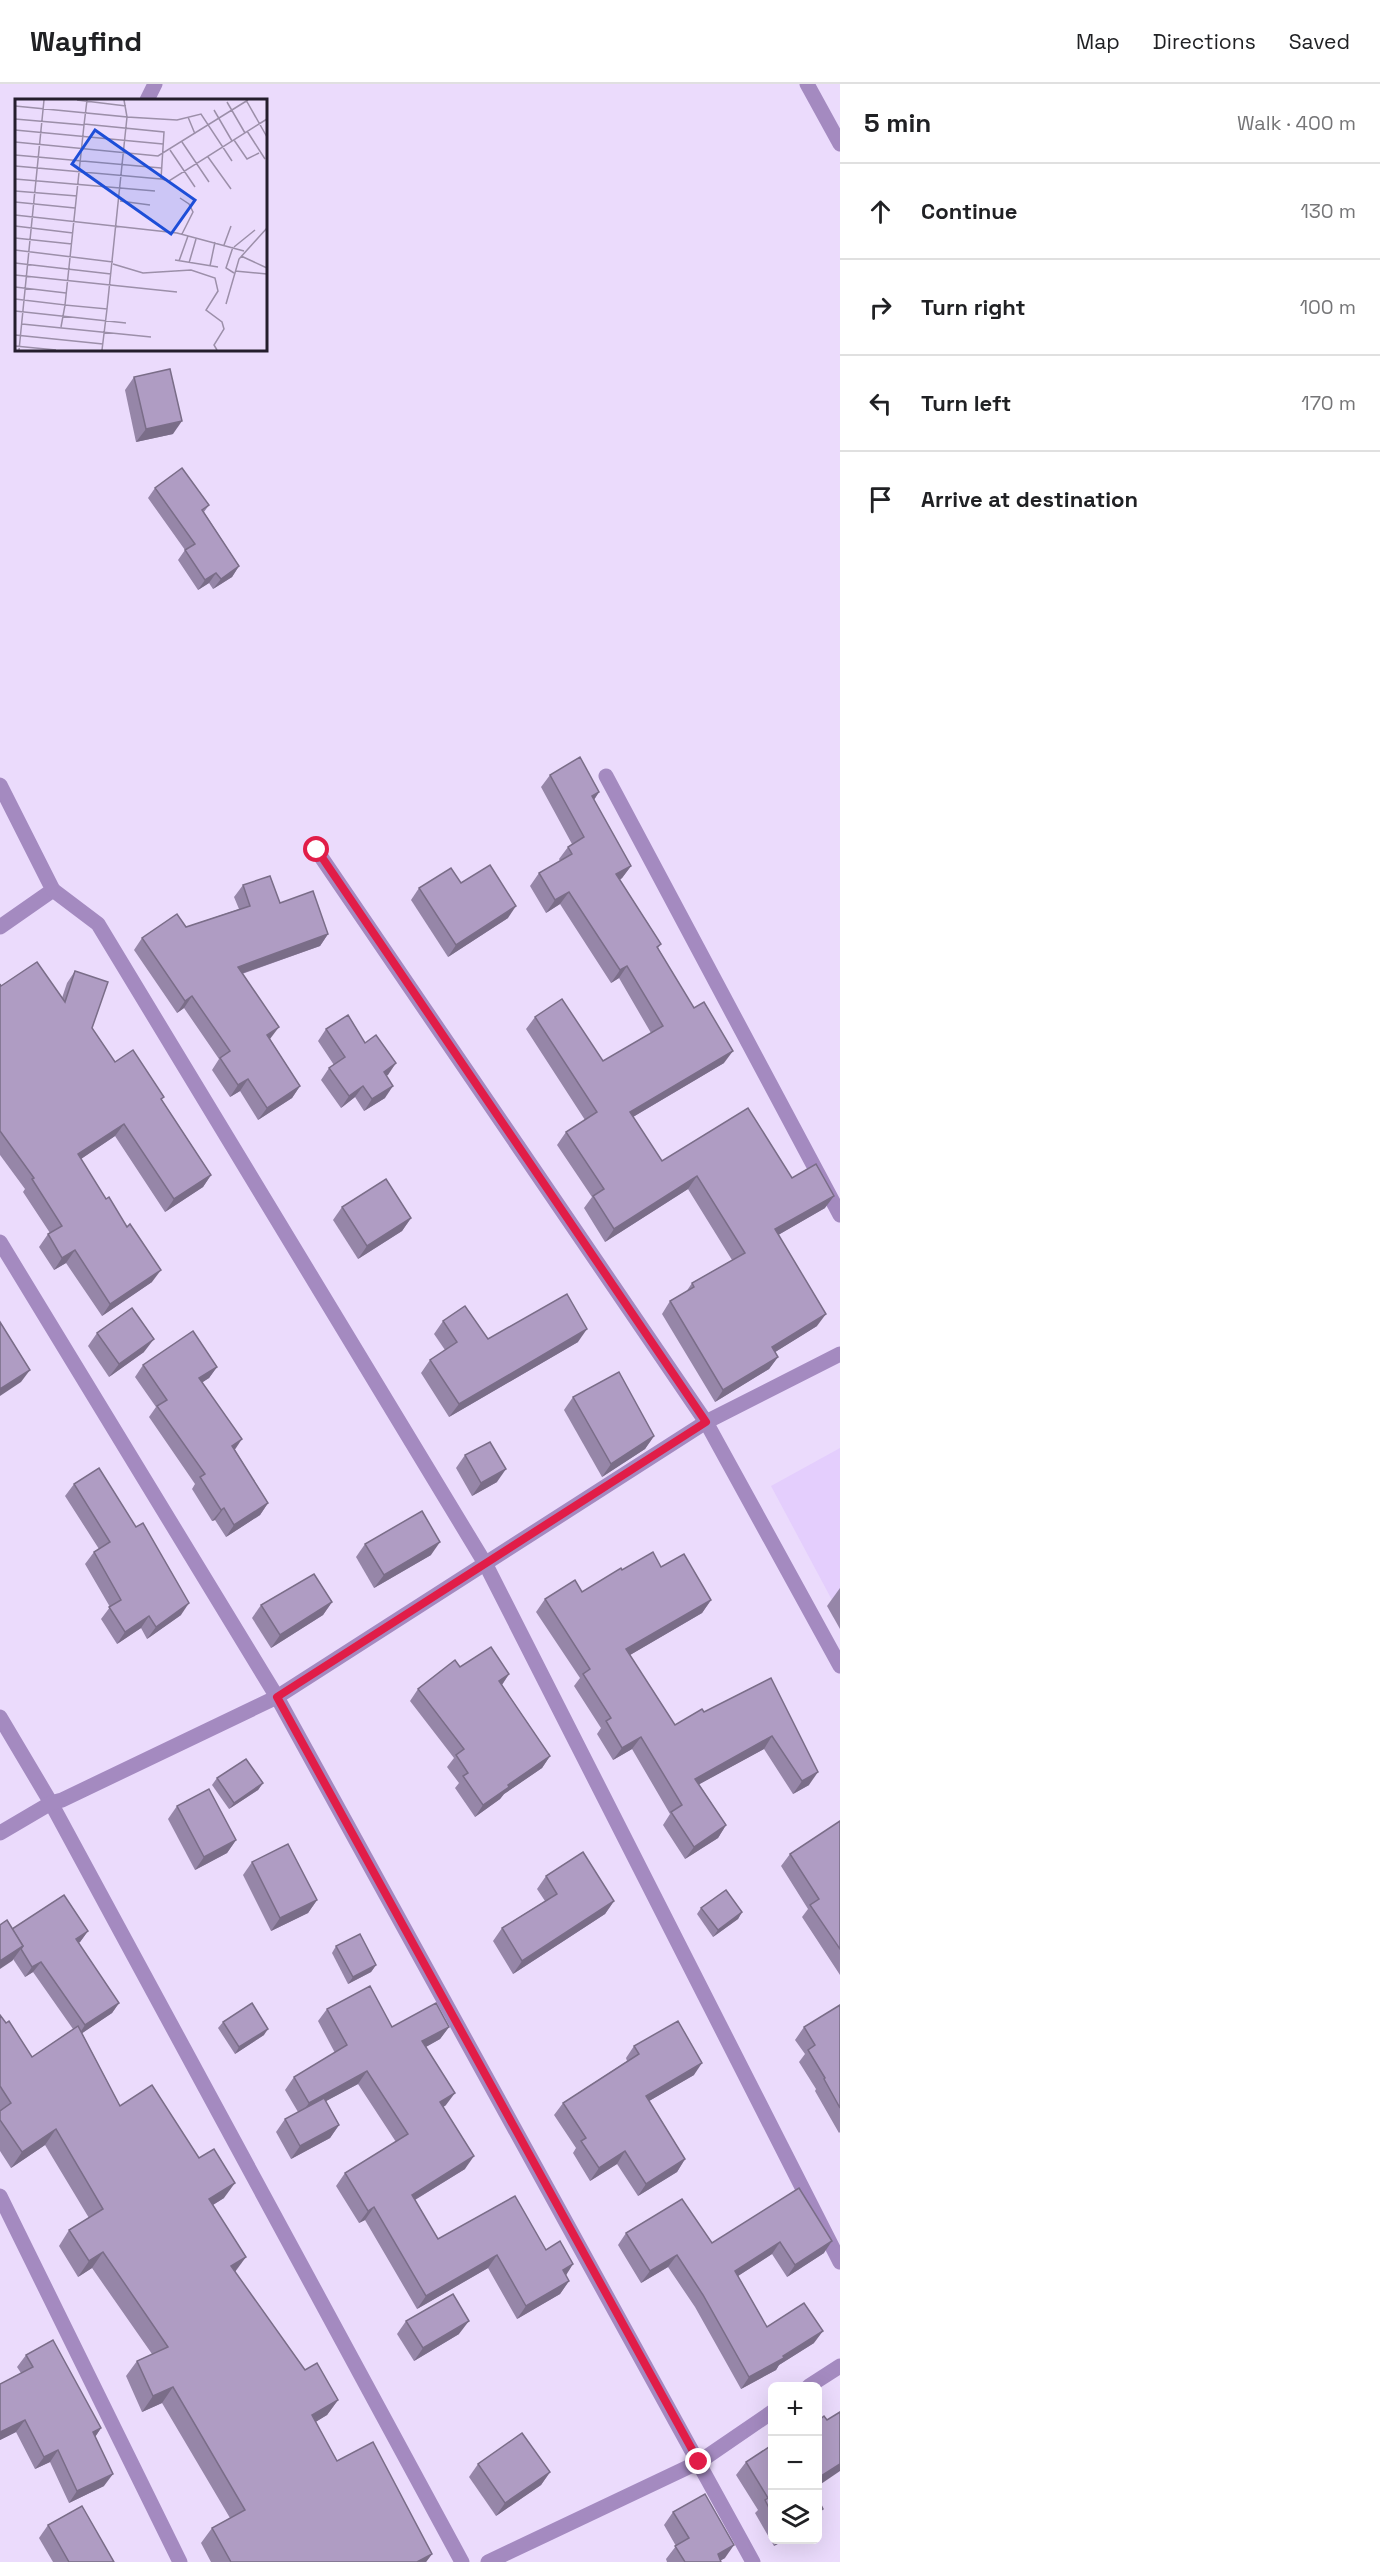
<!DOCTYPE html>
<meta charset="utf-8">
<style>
:root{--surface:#fff;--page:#f2f2f2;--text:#202124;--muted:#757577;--line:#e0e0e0}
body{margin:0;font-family:"Space Grotesk",sans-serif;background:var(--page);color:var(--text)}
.controls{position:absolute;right:18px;bottom:18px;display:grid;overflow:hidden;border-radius:9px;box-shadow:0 6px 24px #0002}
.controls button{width:54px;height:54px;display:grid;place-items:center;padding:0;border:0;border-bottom:2px solid var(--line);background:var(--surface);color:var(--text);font:30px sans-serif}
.stop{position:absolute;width:18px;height:18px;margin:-14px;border:4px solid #e11d48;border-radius:50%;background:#fff}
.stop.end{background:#e11d48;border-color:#fff;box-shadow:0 2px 6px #0008}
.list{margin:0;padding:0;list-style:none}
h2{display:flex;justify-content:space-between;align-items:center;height:78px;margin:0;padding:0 24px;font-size:26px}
h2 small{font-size:20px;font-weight:400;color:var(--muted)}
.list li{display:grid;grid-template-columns:39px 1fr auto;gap:18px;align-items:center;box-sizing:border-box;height:96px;padding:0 24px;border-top:2px solid var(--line)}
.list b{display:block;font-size:22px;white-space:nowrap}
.list em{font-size:20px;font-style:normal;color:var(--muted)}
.icon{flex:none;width:33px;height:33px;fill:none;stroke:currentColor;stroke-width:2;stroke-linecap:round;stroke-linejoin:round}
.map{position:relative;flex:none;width:840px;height:2478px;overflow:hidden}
header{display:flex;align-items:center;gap:36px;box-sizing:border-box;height:84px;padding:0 30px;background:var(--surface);border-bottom:2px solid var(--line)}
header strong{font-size:28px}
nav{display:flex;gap:33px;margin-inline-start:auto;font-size:21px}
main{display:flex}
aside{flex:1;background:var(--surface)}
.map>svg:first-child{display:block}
</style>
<header>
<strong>Wayfind</strong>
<nav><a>Map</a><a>Directions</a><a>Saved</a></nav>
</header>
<main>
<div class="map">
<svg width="840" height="2478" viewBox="0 0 840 2478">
<rect width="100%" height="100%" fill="#ebdbfc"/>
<polygon fill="#e4cefd" points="840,1364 840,1531 771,1402"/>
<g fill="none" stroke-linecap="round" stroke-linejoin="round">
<g stroke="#a48ac0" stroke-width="15">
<polyline points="807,0 840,60"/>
<polyline points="147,16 155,0"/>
<polyline points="606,692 840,1131"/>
<polyline points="0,701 53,806 0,843"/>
<polyline points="317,767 706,1338 840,1582"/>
<polyline points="53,806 98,840 486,1481 840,2178"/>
<polyline points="0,1158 277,1613 753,2478"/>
<polyline points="0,1633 51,1719 462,2478"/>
<polyline points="0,1749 51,1719 62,1716 277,1613 706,1338 840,1270"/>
<polyline points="0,2112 180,2478"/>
<polyline points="809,2302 840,2282"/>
<polyline points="488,2478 699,2378 772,2328"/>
</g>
</g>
<g fill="#9686a8">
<polygon points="134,293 173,350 136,358 125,306"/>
<polygon points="155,404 209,421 204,428 239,482 232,493 213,505 209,499 198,506 178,476 185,466 148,414"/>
<polygon points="550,691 599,708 594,716 631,782 622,794 620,796 661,860 658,864 724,979 633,1033 662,1077 792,1094 825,1124 778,1151 817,1242 775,1268 778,1273 769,1285 715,1318 662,1230 670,1217 686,1208 692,1199 732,1176 688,1105 605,1158 584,1124 592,1113 557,1061 566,1048 585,1036 526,945 535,933 603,977 651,949 619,894 611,899 560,820 546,829 530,802 539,789 560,777 559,775 568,763 572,760 541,703"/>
<polygon points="461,799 508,834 448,873 411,816 419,804"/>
<polygon points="243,801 280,819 328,850 320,862 242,890 270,955 300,1002 292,1014 258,1036 240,1007 230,1013 212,986 219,975 184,924 177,929 134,866 142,854 186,843 239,825 234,813"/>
<polygon points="75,887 92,944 115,978 162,1016 211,1091 203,1103 165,1128 115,1052 81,1075 152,1198 102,1232 66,1179 54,1186 39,1163 48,1150 50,1149 23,1108 25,1105 0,1071 0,900 1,902 62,914 67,899"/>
<polygon points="326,945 365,959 396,979 386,992 385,1014 364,1027 355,1013 341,1024 321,996 329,984 334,981 318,957"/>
<polygon points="342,1123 411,1134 402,1147 358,1175 333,1136"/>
<polygon points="443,1237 488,1255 578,1258 449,1333 421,1289 430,1276 445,1266 434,1250"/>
<polygon points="97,1249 144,1268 109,1293 88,1262"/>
<polygon points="143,1281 217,1283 209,1294 202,1298 235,1366 268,1419 260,1431 226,1453 215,1436 212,1437 192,1405 195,1400 149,1333 156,1323 135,1293"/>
<polygon points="573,1313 654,1352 645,1365 602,1393 564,1326"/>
<polygon points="465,1371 497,1398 472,1412 456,1384"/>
<polygon points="74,1400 181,1531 147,1555 141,1544 117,1560 101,1535 110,1523 85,1480 94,1468 99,1465 65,1412"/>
<polygon points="365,1460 431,1471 374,1504 356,1473"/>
<polygon points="661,1483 711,1516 702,1529 630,1571 675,1641 704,1628 771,1594 809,1701 793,1710 764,1665 699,1700 726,1741 718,1754 685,1775 663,1741 670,1730 632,1665 613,1676 597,1650 601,1644 574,1602 580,1594 536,1528 545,1515 582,1508 622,1486"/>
<polygon points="840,1504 840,1545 827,1522"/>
<polygon points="332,1518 323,1531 271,1564 252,1534 261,1521"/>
<polygon points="460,1583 509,1590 502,1601 550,1672 542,1684 504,1710 500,1715 475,1733 455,1704 459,1699 447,1683 454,1674 410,1617 418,1605"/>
<polygon points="217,1694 263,1699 258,1706 229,1725 212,1701"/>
<polygon points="177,1722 236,1756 227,1769 195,1786 168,1735"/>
<polygon points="840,1737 840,1891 802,1833 808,1825 781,1782 790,1770"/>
<polygon points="252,1778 317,1816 308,1829 271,1847 243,1791"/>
<polygon points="546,1792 614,1817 605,1830 513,1890 493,1857 502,1844 545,1817 537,1805"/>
<polygon points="701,1824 742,1828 738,1835 713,1853 697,1830"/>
<polygon points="12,1845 88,1847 80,1858 78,1859 119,1919 112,1929 82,1949 120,2022 224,2114 213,2121 235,2188 305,2286 338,2316 327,2331 315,2338 337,2377 432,2470 426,2478 211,2478 201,2459 212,2444 230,2434 162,2319 142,2328 126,2292 137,2277 152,2270 92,2184 78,2193 59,2162 69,2146 89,2134 45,2061 11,2084 0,2067 0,1931 32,1973 73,1945 33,1888 25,1893 13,1875 12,1877"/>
<polygon points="336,1862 376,1881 371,1888 348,1900 332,1869"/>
<polygon points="840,1921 840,2048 839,2049 815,2007 816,2005 799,1978 805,1970 795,1956 804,1943"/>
<polygon points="327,1925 392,1943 449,1943 440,1955 426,1963 446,2021 443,2023 465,2085 415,2116 438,2155 546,2166 573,2180 565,2191 569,2197 560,2210 517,2235 488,2184 417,2225 365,2136 359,2139 336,2102 345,2089 396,2058 358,2000 326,2017 339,2041 330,2054 291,2075 276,2048 285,2035 298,2028 285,2006 294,1993 335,1969 318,1937"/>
<polygon points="223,1938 264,1951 235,1970 218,1944"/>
<polygon points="634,1962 694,1991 649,2017 685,2075 677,2088 638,2112 617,2080 590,2097 573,2069 576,2064 554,2031 563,2019 627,1977 626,1974"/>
<polygon points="799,2104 824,2169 787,2193 772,2170 738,2192 767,2243 814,2259 779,2281 776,2286 741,2305 695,2223 668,2183 641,2199 618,2161 626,2149 712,2159"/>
<polygon points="406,2237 459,2250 414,2277 397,2250"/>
<polygon points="26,2271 101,2344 95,2353 104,2402 69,2419 50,2378 35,2385 16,2348 0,2356 0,2300 21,2289 17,2283"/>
<polygon points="772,2361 772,2456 785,2456 774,2462 755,2429 758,2426 736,2391 746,2378"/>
<polygon points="478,2380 550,2388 541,2401 496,2432 469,2393"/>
<polygon points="673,2428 725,2474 721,2476 721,2478 667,2478 666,2475 676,2462 664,2441"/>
<polygon points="48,2441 114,2478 53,2478 39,2454"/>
</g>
<g fill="#7a6d88">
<polygon points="182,337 173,350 136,358 146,345"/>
<polygon points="239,482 232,493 213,505 221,495"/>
<polygon points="216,489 209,499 198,506 205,496"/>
<polygon points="599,708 591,720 592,712"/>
<polygon points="631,782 622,794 607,803 616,790"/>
<polygon points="569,808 560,820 546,829 555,816"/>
<polygon points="516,822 508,834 448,873 456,861"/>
<polygon points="328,850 320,862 229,894 238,883"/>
<polygon points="627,882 619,894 611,899 620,886"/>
<polygon points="192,912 184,924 177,929 185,917"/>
<polygon points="279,943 270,955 259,963 267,951"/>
<polygon points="733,967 724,979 621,1040 630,1028"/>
<polygon points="396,979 388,991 376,999 384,988"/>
<polygon points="248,995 240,1007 230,1013 238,1001"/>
<polygon points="300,1002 292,1014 258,1036 267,1024"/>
<polygon points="363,1002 355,1013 341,1024 349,1012"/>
<polygon points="393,1002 385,1014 364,1027 372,1015"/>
<polygon points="124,1040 115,1052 69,1083 78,1070"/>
<polygon points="211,1091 203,1103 165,1128 174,1115"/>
<polygon points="697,1092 688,1105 605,1158 614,1145"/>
<polygon points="834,1112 825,1124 766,1158 775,1145"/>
<polygon points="411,1134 402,1147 358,1175 367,1162"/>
<polygon points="75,1166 66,1179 54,1186 62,1174"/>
<polygon points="161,1186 152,1198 102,1232 110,1220"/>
<polygon points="826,1230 817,1242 764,1275 772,1263"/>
<polygon points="587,1245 578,1258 449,1333 459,1320"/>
<polygon points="154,1255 144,1268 109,1293 119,1280"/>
<polygon points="778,1273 769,1285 715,1318 723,1306"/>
<polygon points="217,1283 209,1294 191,1306 199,1294"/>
<polygon points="30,1286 21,1298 0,1312 0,1305"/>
<polygon points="654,1352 645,1365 602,1393 611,1380"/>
<polygon points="242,1355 234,1367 232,1362"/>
<polygon points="506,1385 497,1398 472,1412 481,1399"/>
<polygon points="268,1419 260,1431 226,1453 234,1441"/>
<polygon points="224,1424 215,1436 212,1437 221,1426"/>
<polygon points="440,1458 431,1471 374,1504 384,1491"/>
<polygon points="711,1516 702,1529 618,1578 626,1565"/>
<polygon points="332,1518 323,1531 271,1564 280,1551"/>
<polygon points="189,1519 181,1531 147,1555 156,1543"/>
<polygon points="149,1532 141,1544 117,1560 125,1548"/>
<polygon points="509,1590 501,1602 499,1597"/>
<polygon points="772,1652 764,1665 687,1707 695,1695"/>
<polygon points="641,1653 632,1665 613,1676 622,1664"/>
<polygon points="550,1672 542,1684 504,1710 500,1715 475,1733 483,1721 508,1701"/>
<polygon points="818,1688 809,1701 793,1710 802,1697"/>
<polygon points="263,1699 258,1706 229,1725 234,1719"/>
<polygon points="726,1741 718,1754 685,1775 694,1763"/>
<polygon points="236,1756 227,1769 195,1786 204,1773"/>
<polygon points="317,1816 308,1829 271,1847 280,1834"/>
<polygon points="614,1817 605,1830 513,1890 522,1877"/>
<polygon points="742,1828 738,1835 713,1853 718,1846"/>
<polygon points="88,1847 80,1858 69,1865 76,1855"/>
<polygon points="23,1862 12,1877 0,1885 0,1877"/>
<polygon points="41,1878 33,1888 25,1893 32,1883"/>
<polygon points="376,1881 371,1888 348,1900 353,1893"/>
<polygon points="119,1919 112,1929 78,1952 85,1941"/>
<polygon points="449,1943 440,1955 413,1970 422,1957"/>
<polygon points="268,1945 264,1951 235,1970 239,1963"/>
<polygon points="702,1979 694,1991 637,2024 646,2012"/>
<polygon points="367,1987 358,2000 300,2031 309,2019"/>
<polygon points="455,2009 446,2021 432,2031 440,2018"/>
<polygon points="339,2041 330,2054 291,2075 300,2062"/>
<polygon points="56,2045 45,2061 11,2084 22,2068"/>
<polygon points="625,2067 617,2080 590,2097 599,2084"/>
<polygon points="474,2072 465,2085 403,2123 412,2111"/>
<polygon points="685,2075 677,2088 638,2112 646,2100"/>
<polygon points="235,2099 224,2114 198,2130 209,2115"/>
<polygon points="374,2123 365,2136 359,2139 368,2127"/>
<polygon points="832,2157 824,2169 787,2193 795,2181"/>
<polygon points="780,2158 772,2170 727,2199 735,2187"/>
<polygon points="103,2168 92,2184 78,2193 89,2177"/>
<polygon points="497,2171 488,2184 417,2225 426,2212"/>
<polygon points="677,2171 668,2183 641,2199 650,2187"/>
<polygon points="246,2173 235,2188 231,2182"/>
<polygon points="573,2180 565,2193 563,2186"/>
<polygon points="569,2197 560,2210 517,2235 526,2222"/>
<polygon points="469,2237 459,2250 414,2277 423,2264"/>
<polygon points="823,2247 814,2259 779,2281 776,2286 741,2305 749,2293"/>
<polygon points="173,2303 162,2319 142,2328 153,2312"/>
<polygon points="338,2316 327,2331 301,2347 312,2331"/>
<polygon points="25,2336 16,2348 0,2356 0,2348"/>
<polygon points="101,2344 93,2356 93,2348"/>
<polygon points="58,2366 50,2378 35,2385 44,2373"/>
<polygon points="840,2380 840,2387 818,2402 818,2394"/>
<polygon points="550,2388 541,2401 496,2432 505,2419"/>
<polygon points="113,2390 104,2402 69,2419 77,2407"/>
<polygon points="778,2456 785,2456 774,2462"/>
<polygon points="734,2461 725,2474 718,2478 718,2470"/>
<polygon points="432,2470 426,2478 417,2478"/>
</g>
<g fill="#af9cc3" stroke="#7a6d88" stroke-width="1.5">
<polygon points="170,285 182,337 146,345 134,293"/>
<polygon points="182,384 209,421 202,426 239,482 221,495 216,489 205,496 185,466 195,460 155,404"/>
<polygon points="580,673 599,708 592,712 631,782 616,790 661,860 657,863 694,924 704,918 733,967 630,1028 662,1077 748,1024 792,1094 816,1080 834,1112 775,1145 826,1230 772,1263 778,1273 723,1306 670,1217 694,1203 692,1199 745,1169 697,1092 614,1145 593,1112 604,1105 566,1048 597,1028 535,933 562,915 603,977 663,942 627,882 620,886 569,808 555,816 539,789 572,770 568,763 584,753 550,691"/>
<polygon points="490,781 516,822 456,861 419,804 451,784 461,799"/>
<polygon points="270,792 280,819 313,807 328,850 238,883 279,943 267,951 300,1002 267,1024 248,995 238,1001 220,974 230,967 192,912 185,917 142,854 177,830 186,843 250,822 243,801"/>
<polygon points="37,878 65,918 75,887 108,898 92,944 115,978 133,966 164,1013 161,1015 211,1091 174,1115 124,1040 78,1070 106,1115 109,1113 127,1143 130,1140 161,1186 110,1220 75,1166 62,1174 48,1150 62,1142 32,1095 34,1094 0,1047 0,900 1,902"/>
<polygon points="348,931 365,959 376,951 396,979 384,988 393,1002 372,1015 363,1002 349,1012 329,984 345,973 326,945"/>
<polygon points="386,1095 411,1134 367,1162 342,1123"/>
<polygon points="567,1210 587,1245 459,1320 430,1276 457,1258 443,1237 465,1222 488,1255"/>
<polygon points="132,1224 154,1255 119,1280 97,1249"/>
<polygon points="0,1238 30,1286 0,1305"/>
<polygon points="193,1247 217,1283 199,1294 242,1355 232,1362 268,1419 234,1441 224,1424 221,1426 200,1393 205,1390 157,1322 167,1316 143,1281"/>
<polygon points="619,1288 654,1352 611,1380 573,1313"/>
<polygon points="490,1358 506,1385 481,1399 465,1371"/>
<polygon points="99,1384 136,1443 143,1439 189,1519 156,1543 149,1532 125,1548 109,1523 121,1516 94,1468 110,1458 74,1400"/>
<polygon points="422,1427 440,1458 384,1491 365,1460"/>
<polygon points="653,1468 661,1483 684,1470 711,1516 626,1565 675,1641 702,1625 704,1628 771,1594 818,1688 802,1697 772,1652 695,1695 726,1741 694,1763 671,1728 682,1721 641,1653 622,1664 606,1637 611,1634 583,1590 590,1585 545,1515 575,1496 582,1508 621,1484 622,1486"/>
<polygon points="314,1490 332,1518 280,1551 261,1521"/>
<polygon points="491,1563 509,1590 499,1597 550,1672 508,1701 509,1703 483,1721 463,1692 468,1689 456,1671 464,1665 418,1605 455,1576 460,1583"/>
<polygon points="246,1675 263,1699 234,1719 217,1694"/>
<polygon points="209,1705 236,1756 204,1773 177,1722"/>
<polygon points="840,1737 840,1865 810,1821 819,1815 790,1770"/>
<polygon points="288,1760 317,1816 280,1834 252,1778"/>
<polygon points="583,1768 614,1817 522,1877 502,1844 557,1810 546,1792"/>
<polygon points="726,1806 742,1828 718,1846 701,1824"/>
<polygon points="64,1811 88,1847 76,1855 119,1919 85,1941 41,1878 32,1883 21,1865 23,1862 12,1845"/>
<polygon points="7,1836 23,1862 0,1877 0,1841"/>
<polygon points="360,1850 376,1881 353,1893 336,1862"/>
<polygon points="370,1902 392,1943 436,1919 449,1943 422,1957 455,2009 440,2018 474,2072 412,2111 438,2155 515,2112 546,2166 560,2157 573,2180 563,2186 569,2197 526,2222 497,2171 426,2212 374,2123 368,2127 345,2089 408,2050 367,1987 309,2019 294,1993 347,1961 327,1925"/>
<polygon points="252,1919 268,1945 239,1963 223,1938"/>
<polygon points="840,1921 840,2024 824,1995 825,1994 808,1966 815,1961 804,1943"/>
<polygon points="0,1931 6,1939 9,1937 32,1973 78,1942 120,2022 152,2001 199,2074 214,2065 235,2099 209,2115 246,2173 231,2182 305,2286 317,2279 338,2316 312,2331 337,2377 373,2358 432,2470 417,2478 231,2478 212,2444 245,2426 173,2303 153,2312 137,2277 168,2263 103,2168 89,2177 69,2146 103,2125 56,2045 22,2068 0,2036 0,2027 11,2019 0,2002"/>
<polygon points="678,1937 702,1979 646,2012 685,2075 646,2100 625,2067 599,2084 581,2057 586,2054 563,2019 639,1970 634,1962"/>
<polygon points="324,2014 339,2041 300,2062 285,2035"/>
<polygon points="799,2104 832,2157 795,2181 780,2158 735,2187 767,2243 804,2219 823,2247 783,2272 784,2274 749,2293 703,2211 677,2171 650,2187 626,2149 682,2115 712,2159"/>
<polygon points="453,2210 469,2237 423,2264 406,2237"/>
<polygon points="53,2256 101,2344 93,2348 113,2390 77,2407 58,2366 44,2373 25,2336 0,2348 0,2300 33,2283 26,2271"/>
<polygon points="840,2328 840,2380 818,2394 818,2337 824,2332 827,2336"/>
<polygon points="522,2349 550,2388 505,2419 478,2380"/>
<polygon points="772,2361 772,2430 765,2416 768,2414 746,2378"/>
<polygon points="705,2410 734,2461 718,2470 721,2478 685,2478 675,2462 689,2454 673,2428"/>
<polygon points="818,2415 823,2425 818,2428"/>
<polygon points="82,2422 114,2478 69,2478 48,2441"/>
</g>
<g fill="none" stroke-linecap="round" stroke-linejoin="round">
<polyline stroke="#e11d48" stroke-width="8" points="317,766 706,1338 277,1613 699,2378"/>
</g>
<g transform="translate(15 15)">
<rect width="252" height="252" fill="#ebdbfc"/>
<path fill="none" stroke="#9c8fa9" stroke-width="1.5" d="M 62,1 L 111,7M 109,1 L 112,18 L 162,21 L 186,15 L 217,62M 231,1 L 252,38M 212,3 L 230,34M 0,7 L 112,18 L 92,210 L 50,206 L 46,228M 199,11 L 217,42M 173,18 L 180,35M 0,20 L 69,26 L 50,206 L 0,200M 69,25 L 149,33 L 146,80 L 154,82 L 252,20M 69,26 L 72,1M 0,31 L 148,45M 232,32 L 250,60M 219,41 L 232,60 L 244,54M 0,43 L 143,57 L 233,1M 167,43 L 194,83M 155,51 L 180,88M 0,56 L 146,69M 193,58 L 216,90M 0,67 L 146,80M 0,80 L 140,92M 0,92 L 62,97M 165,99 L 174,105 L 178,113 L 167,135M 105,102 L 135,106M 0,103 L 60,109M 0,116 L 162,134 L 229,152M 0,127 L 58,134M 0,139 L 57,145M 209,146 L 216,127M 218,148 L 211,169 L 219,174M 219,148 L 240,131M 0,151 L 98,163M 226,157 L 252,169M 160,161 L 203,168M 164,162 L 173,137M 0,164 L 96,175M 174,164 L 181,140M 98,165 L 128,174 L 176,171 L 200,179 L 203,192 L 191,211 L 207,223 L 209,230 L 199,246 L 202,251M 195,167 L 200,143M 220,172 L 252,175M 0,176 L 162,193M 0,188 L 51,194M 211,205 L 224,160 L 252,129M 0,212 L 111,224M 7,225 L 136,238M 0,236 L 88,245M 0,247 L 41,251M 4,251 L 29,1M 87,251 L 92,210"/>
<path fill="#1d4ed8" fill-opacity="0.15" stroke="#1d4ed8" stroke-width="3" d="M 80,31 L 180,101 L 156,135 L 57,65 Z"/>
<rect width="252" height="252" fill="none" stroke="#251e2d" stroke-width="3"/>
</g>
</svg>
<div class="controls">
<button>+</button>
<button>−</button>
<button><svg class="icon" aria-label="layers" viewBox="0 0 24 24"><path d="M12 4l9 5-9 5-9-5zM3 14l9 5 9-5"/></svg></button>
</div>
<div class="stop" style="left:317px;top:766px"></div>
<div class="stop end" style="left:699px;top:2378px"></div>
</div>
<aside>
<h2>5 min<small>Walk · 400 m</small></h2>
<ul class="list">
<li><svg class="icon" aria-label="ahead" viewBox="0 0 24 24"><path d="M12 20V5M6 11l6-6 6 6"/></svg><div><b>Continue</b></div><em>130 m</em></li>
<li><svg class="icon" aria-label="right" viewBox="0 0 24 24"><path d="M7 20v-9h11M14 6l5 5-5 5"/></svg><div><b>Turn right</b></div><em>100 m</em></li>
<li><svg class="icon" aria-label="left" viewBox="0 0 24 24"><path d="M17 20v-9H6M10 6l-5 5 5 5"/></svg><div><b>Turn left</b></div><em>170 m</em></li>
<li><svg class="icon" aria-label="arrive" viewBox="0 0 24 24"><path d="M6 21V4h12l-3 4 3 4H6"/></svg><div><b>Arrive at destination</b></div></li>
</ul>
</aside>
</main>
